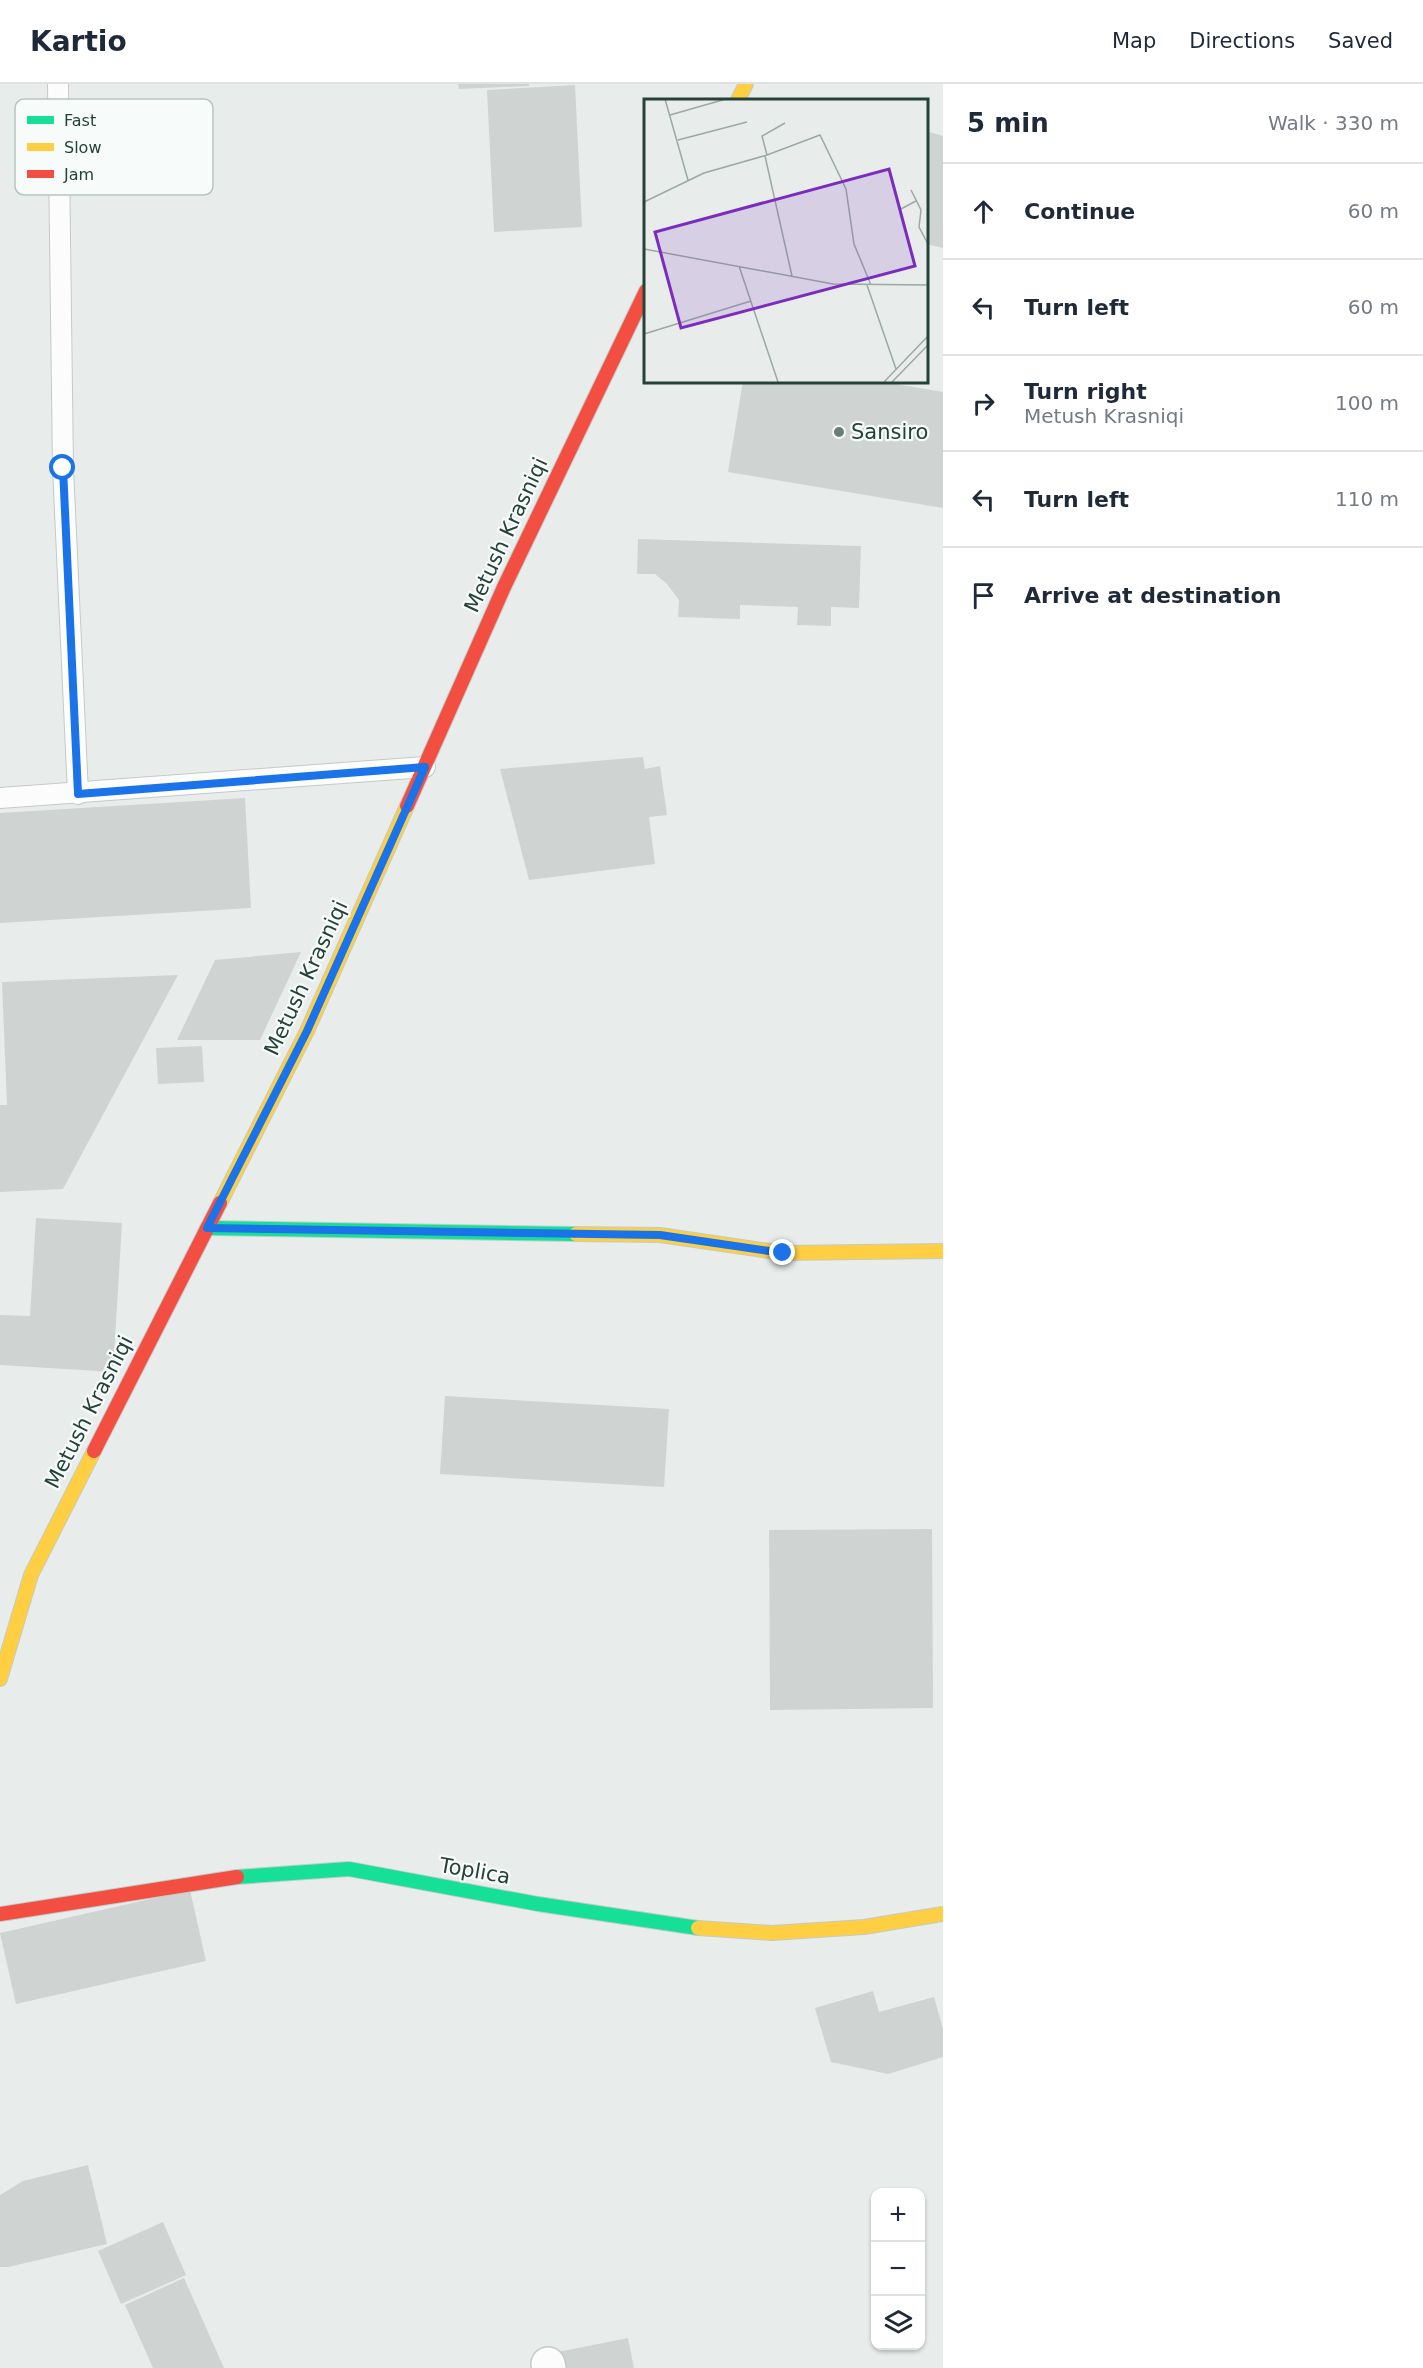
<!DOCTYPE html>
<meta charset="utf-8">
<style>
:root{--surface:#fff;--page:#f2f2f3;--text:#1f2937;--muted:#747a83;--line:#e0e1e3}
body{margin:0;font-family:"DejaVu Sans",sans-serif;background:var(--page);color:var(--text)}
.controls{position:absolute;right:18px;bottom:18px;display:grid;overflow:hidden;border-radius:12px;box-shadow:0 2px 4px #0004}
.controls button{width:54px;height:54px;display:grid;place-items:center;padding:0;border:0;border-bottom:2px solid var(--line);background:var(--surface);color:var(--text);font:30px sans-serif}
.stop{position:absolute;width:18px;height:18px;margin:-14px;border:4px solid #1a73e8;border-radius:50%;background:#fff}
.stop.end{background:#1a73e8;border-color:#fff;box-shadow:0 2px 6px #0008}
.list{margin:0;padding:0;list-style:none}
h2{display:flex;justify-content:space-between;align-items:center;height:78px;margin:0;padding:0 24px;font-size:26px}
h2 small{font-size:20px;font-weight:400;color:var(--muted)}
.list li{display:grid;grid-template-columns:39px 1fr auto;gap:18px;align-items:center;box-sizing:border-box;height:96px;padding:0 24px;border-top:2px solid var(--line)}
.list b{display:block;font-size:22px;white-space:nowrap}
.list p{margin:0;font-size:20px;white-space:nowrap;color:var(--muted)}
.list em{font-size:20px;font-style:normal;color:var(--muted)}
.icon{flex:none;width:33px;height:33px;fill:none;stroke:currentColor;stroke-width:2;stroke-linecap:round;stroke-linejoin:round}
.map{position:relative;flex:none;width:943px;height:2284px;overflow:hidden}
header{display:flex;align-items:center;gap:36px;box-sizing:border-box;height:84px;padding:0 30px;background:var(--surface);border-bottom:2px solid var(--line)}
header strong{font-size:28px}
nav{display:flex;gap:33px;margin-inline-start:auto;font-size:21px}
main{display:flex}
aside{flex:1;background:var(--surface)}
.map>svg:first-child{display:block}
</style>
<header>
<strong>Kartio</strong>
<nav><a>Map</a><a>Directions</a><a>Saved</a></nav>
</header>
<main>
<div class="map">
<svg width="943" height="2284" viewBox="0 0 943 2284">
<rect width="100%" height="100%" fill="#e8edeb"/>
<g fill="#cfd4d2">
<polygon points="458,0 529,0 529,2 459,5"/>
<polygon points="575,1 582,143 494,148 487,6"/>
<polygon points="926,47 943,52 943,164 926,160"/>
<polygon points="743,297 878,297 943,308 943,424 728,388"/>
<polygon points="638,455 861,462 859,524 831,523 831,542 797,541 798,523 740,521 740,535 678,533 679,516 667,500 655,490 637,490"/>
<polygon points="643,673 645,685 660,682 667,731 649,733 655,780 529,796 500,685"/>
<polygon points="245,714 251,824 0,839 0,729"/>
<polygon points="301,868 260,956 177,956 215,876"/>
<polygon points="178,891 63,1105 0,1108 0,1021 7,1021 2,898"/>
<polygon points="202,962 204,998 158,1000 156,964"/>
<polygon points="36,1134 122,1139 113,1288 0,1281 0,1231 30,1232"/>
<polygon points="445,1312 669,1325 664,1403 440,1390"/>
<polygon points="932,1445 933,1624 770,1626 769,1446"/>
<polygon points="190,1806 206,1877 16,1920 0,1849"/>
<polygon points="873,1907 879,1928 934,1913 943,1945 943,1973 888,1990 831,1978 815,1924"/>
<polygon points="88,2081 107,2160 8,2183 0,2183 0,2111 23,2097"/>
<polygon points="163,2138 186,2191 121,2220 98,2167"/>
<polygon points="184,2194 224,2284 153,2284 125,2221"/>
<polygon points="628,2254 634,2284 561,2284 558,2268"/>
</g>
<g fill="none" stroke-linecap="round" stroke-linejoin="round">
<defs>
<g id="lane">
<polyline points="58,0 63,384 78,710"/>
<polyline points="0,714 425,683"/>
</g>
<polyline id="street" points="548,2280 549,2284"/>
<g id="fast">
<polyline points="207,1144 576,1150"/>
<polyline points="237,1793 349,1785 538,1820 698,1844"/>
</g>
<g id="slow">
<polyline points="738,16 746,0"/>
<polyline points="220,1119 307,947 407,722"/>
<polyline points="576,1150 660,1151 783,1169 943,1167"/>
<polyline points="0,1595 31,1491 94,1367"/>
<polyline points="698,1844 772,1849 864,1843 943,1830"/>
</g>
<g id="jam">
<polyline points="407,722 504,503 646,207"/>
<polyline points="94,1367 220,1119"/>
<polyline points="0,1830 237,1793"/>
</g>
</defs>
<use href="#lane" stroke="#c5cac8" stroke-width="22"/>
<use href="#street" stroke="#c5cac8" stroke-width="36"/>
<use href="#fast" stroke="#c3cbc8" stroke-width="16"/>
<use href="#slow" stroke="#c3cbc8" stroke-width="16"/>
<use href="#jam" stroke="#c3cbc8" stroke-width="16"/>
<use href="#lane" stroke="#fcfcfc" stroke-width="20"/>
<use href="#street" stroke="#fcfcfc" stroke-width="33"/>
<use href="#fast" stroke="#16e098" stroke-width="14"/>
<use href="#slow" stroke="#ffcf43" stroke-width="14"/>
<use href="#jam" stroke="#f24e42" stroke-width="14"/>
</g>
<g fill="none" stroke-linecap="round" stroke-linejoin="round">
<polyline stroke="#1a73e8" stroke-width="8" points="63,384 78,710 425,683 307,947 207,1144 660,1151 783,1169"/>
</g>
<circle fill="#697e78" stroke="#f7fbf9" stroke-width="2" cx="839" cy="348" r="6"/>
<g text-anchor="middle" stroke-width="4.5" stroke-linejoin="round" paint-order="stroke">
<g font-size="21" fill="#24423a" stroke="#f7fbf9" text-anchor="start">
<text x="851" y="355">Sansiro</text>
</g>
<g font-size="21" fill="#24423a" stroke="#f7fbf9">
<text transform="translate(506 451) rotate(-65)" y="7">Metush Krasniqi</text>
<text transform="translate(306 894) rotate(-65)" y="7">Metush Krasniqi</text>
<text transform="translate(89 1328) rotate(-63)" y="7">Metush Krasniqi</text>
<text transform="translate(475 1787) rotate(10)" y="7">Toplica</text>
</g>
</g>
<g transform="translate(644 15)">
<rect width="284" height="284" fill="#e8edeb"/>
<path fill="none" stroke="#9aa9a4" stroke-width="1.5" d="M 21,0 L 44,81M 26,16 L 82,0M 34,41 L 103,23M 123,56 L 176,36 L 202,90 L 210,145 L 227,186M 121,57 L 148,177M 267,91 L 277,111 L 275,128 L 284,145M 0,103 L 60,74 L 123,56 L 118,37 L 141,24M 255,111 L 272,102M 0,150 L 189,185 L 284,186M 95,167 L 134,283M 223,186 L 252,270M 0,235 L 107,202M 240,283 L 284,237M 248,283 L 284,246"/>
<path fill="#7b2cbf" fill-opacity="0.15" stroke="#7b2cbf" stroke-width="3" d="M 245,70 L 271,167 L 37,229 L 11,133 Z"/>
<rect width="284" height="284" fill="none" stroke="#24423a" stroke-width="3"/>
</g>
<rect x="15" y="15" width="198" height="96" rx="9" fill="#f7fbf9" stroke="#b8c4c0" stroke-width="1.5"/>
<rect x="27" y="32" width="27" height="8" fill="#16e098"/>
<rect x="27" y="59" width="27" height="8" fill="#ffcf43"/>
<rect x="27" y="86" width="27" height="8" fill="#f24e42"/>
<g font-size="16" fill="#24423a">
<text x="64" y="42">Fast</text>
<text x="64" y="69">Slow</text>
<text x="64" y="96">Jam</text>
</g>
</svg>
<div class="controls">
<button>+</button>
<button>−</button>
<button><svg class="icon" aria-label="layers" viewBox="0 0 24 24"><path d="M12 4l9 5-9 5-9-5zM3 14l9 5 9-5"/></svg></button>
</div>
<div class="stop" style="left:63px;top:384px"></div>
<div class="stop end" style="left:783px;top:1169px"></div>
</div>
<aside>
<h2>5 min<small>Walk · 330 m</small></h2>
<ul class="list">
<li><svg class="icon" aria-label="ahead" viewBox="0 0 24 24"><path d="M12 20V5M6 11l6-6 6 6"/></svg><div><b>Continue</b></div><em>60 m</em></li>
<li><svg class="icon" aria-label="left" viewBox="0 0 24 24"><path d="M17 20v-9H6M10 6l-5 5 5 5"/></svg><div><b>Turn left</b></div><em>60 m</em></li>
<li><svg class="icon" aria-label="right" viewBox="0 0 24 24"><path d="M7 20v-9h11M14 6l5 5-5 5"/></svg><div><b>Turn right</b><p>Metush Krasniqi</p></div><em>100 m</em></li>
<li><svg class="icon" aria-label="left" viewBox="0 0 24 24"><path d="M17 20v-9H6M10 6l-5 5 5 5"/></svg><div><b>Turn left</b></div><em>110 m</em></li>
<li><svg class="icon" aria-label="arrive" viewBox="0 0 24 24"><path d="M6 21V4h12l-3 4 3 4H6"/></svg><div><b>Arrive at destination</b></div></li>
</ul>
</aside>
</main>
